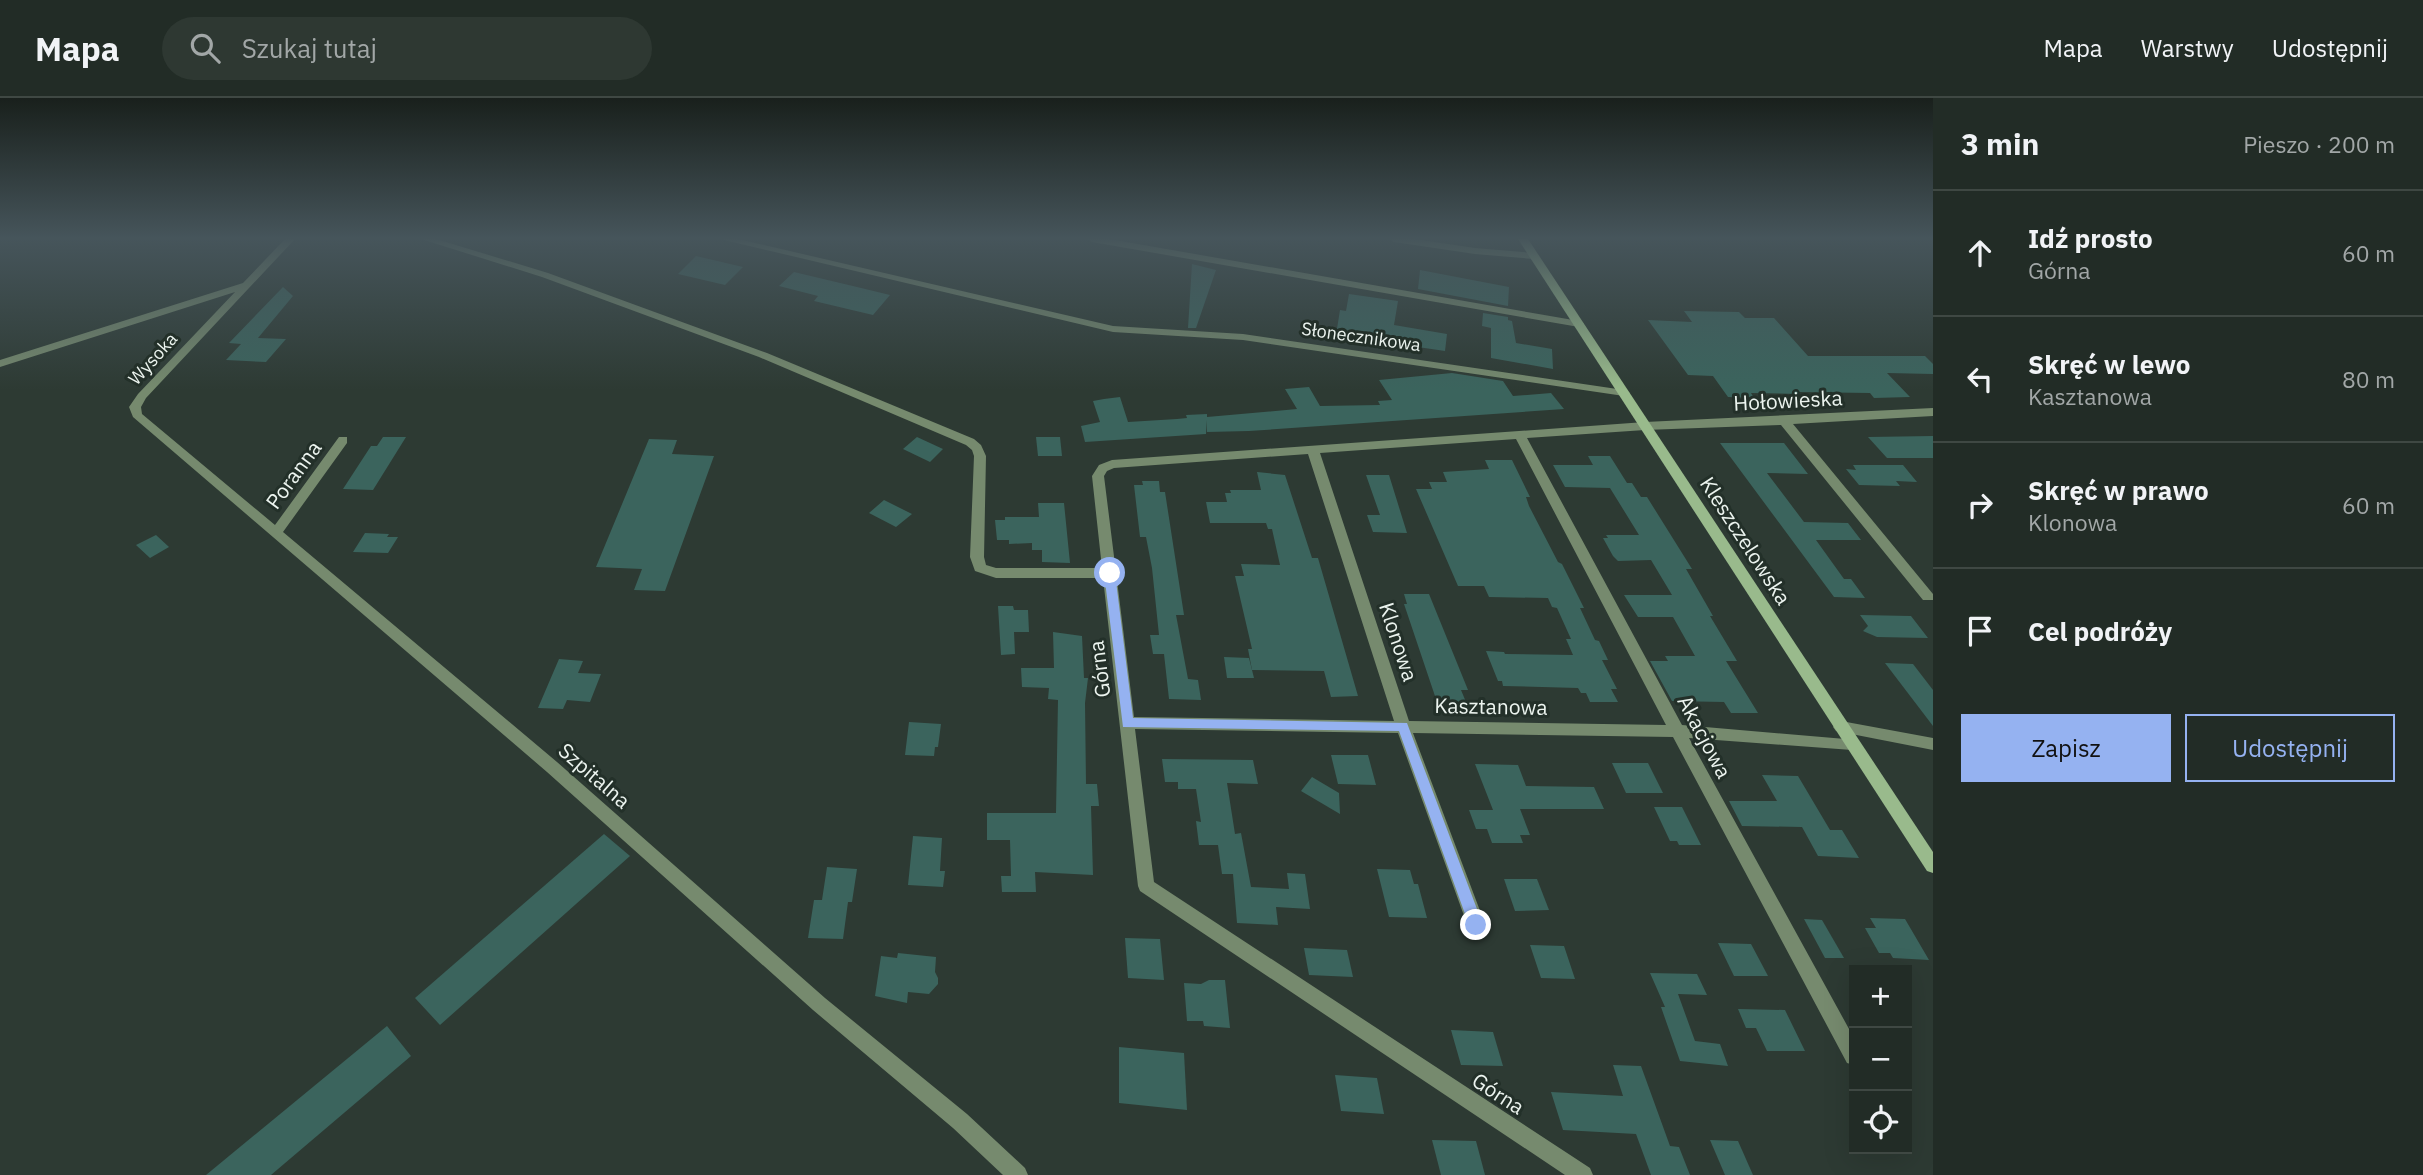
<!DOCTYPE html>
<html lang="pl">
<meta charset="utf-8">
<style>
:root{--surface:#222c26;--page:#2e3832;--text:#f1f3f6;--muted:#a2a7a7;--line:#3f4843;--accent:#95b2f1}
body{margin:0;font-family:"IBM Plex Sans",sans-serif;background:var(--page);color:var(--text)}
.controls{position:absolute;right:21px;bottom:21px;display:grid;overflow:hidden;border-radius:0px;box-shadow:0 7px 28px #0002}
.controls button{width:63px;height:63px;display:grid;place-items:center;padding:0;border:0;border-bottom:2px solid var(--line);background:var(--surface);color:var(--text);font:35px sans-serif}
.stop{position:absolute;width:21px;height:21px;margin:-16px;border:5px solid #95b2f1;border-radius:50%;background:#fff}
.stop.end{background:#95b2f1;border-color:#fff;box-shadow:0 2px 7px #0008}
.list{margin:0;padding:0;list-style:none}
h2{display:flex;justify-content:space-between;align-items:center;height:91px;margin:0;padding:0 28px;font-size:30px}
h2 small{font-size:23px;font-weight:400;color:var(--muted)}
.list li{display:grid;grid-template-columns:46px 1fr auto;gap:21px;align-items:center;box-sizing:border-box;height:126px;padding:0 28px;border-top:2px solid var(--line)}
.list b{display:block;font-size:26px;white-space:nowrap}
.list p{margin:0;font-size:23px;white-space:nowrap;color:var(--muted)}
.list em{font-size:23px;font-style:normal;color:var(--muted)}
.actions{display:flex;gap:14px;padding:21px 28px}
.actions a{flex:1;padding:16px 0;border:2px solid var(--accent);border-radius:0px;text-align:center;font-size:24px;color:var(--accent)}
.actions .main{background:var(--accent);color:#111}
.icon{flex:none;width:38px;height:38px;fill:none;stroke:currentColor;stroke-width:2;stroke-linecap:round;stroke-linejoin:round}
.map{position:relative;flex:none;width:1933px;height:1077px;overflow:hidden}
header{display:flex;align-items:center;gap:42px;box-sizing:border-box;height:98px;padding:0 35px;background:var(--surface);border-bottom:2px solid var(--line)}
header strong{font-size:33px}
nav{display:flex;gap:38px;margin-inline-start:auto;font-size:24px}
.search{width:490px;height:63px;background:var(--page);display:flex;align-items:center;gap:18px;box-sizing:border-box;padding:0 24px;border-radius:38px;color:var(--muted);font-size:26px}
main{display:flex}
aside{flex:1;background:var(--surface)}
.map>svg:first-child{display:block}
</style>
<header>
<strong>Mapa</strong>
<div class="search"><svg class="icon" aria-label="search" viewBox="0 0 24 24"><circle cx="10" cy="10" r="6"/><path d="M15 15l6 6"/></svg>Szukaj tutaj</div>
<nav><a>Mapa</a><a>Warstwy</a><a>Udostępnij</a></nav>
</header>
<main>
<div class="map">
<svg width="1933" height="1077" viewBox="0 0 1933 1077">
<rect width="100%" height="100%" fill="#2d3a33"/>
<g fill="#3b645d">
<polygon points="696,158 743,169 725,187 678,176"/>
<polygon points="1192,166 1216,172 1196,230 1188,230"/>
<polygon points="1420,172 1509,189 1508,208 1418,191"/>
<polygon points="794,174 857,189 890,197 873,217 814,203 818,198 779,188"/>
<polygon points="283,189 293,198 258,240 286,241 266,264 226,262 241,246 229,245"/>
<polygon points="1349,196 1398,203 1394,227 1447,236 1445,253 1336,237 1340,212 1346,213"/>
<polygon points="1684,213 1739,214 1745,220 1774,220 1808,258 1925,258 1933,266 1933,276 1887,275 1910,299 1874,300 1870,295 1798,294 1800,296 1751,295 1754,300 1728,299 1713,278 1688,277 1648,222 1692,224"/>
<polygon points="1483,215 1508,219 1508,222 1512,223 1516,245 1552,251 1553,271 1491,260 1491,230 1482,228"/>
<polygon points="1452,275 1503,283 1513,298 1551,295 1564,311 1249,333 1207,334 1207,322 1206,336 1085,344 1081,328 1100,324 1093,303 1104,301 1120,299 1128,324 1177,321 1187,320 1186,317 1207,316 1207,319 1297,311 1285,291 1309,289 1320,308 1380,307 1378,303 1392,302 1379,282"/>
<polygon points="1933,338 1933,360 1887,360 1868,339"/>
<polygon points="383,339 406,339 373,392 343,391 371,348 377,348"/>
<polygon points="917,339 943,351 930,364 903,351"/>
<polygon points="1036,339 1060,339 1062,358 1038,358"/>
<polygon points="649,341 677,342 672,356 714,358 665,493 634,492 642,471 596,469"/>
<polygon points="1720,345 1784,345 1808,376 1767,375 1804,424 1848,425 1861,442 1816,442 1844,481 1851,481 1865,500 1834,499"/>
<polygon points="1588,358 1610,358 1627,385 1632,385 1641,399 1647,399 1692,471 1686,471 1713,518 1710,518 1737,563 1726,563 1758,615 1731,615 1724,604 1672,603 1650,563 1668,563 1665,558 1695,558 1673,519 1638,519 1624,497 1672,497 1651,462 1618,463 1613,458 1603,440 1608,440 1606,437 1639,437 1610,390 1565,389 1553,367 1593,367"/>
<polygon points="1485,362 1512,362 1530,399 1526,399 1529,408 1558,464 1562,466 1584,510 1580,510 1595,542 1599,543 1608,562 1602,562 1617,591 1611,591 1618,604 1590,604 1586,595 1581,595 1578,590 1503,588 1502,583 1498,583 1486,553 1504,554 1505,556 1573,557 1566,541 1571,541 1557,510 1552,509 1548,500 1489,499 1484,488 1458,488 1416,391 1432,391 1429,384 1447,384 1443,374 1489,371"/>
<polygon points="1853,367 1903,367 1917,384 1896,383 1900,388 1859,387 1846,371 1856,372"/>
<polygon points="1257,374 1285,377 1312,460 1318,460 1358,598 1331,599 1324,573 1252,572 1248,551 1252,551 1235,478 1244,478 1241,466 1280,467 1272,431 1268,431 1266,425 1210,425 1206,404 1227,404 1225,395 1231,395 1230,392 1261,392"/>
<polygon points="1366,377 1389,377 1407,435 1373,434 1367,417 1380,417"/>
<polygon points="1142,383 1159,383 1160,394 1165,394 1184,517 1176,517 1188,581 1198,582 1201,602 1169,601 1164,556 1153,556 1150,537 1159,537 1152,470 1146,439 1140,439 1134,387 1143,387"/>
<polygon points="884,402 912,416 896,429 869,415"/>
<polygon points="1038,405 1064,405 1070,465 1042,464 1042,452 1032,452 1032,445 1009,446 1009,442 997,442 995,422 1005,422 1005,419 1039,419"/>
<polygon points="365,435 389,436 387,439 398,439 388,455 353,454"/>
<polygon points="156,437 169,449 150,460 136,447"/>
<polygon points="1404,496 1429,496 1468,592 1461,592 1466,604 1437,604 1404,506 1407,506"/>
<polygon points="998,508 1013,508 1014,512 1028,512 1029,534 1014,534 1015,556 1001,557"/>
<polygon points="1860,517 1911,518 1928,540 1877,539 1863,533 1868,528"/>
<polygon points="1053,534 1082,538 1084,580 1088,580 1085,605 1086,686 1097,686 1099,708 1091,708 1093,777 1035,774 1036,794 1002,794 1001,778 1011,778 1010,742 987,742 987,715 1056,715 1058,602 1048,601 1049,590 1022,589 1021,570 1054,570"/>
<polygon points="1224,559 1249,560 1254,580 1227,580"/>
<polygon points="559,561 583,563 578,575 601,576 590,604 567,602 563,611 538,610"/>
<polygon points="1885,565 1913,566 1933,592 1933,628"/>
<polygon points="909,624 941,626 938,649 935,649 934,658 905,657"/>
<polygon points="1331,657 1368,657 1376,687 1338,686"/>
<polygon points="1162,661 1253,662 1258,686 1227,685 1235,736 1241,735 1251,789 1289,791 1287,775 1305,776 1310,811 1276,809 1278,827 1237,825 1233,776 1222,776 1218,747 1199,747 1196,723 1201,724 1196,691 1178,691 1178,684 1165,684"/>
<polygon points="1612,665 1648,665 1663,695 1626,695"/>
<polygon points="1475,666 1518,667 1526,688 1594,689 1604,711 1520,711 1530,737 1520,737 1523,745 1492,745 1487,731 1476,731 1469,712 1493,712"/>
<polygon points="1762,677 1798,678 1830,732 1842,732 1859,760 1818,758 1802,729 1742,728 1729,703 1777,703"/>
<polygon points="1312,679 1339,695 1340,716 1301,693"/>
<polygon points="1654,709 1682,709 1701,747 1679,747 1677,743 1670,743"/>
<polygon points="604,736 630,758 440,927 415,900"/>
<polygon points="913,738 942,740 940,773 945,773 943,789 908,787"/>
<polygon points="827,769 857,771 852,804 848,804 843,841 808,840 814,802 822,802"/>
<polygon points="1377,771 1410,772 1414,786 1418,786 1427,820 1389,819"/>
<polygon points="1504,781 1537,781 1549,812 1515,813"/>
<polygon points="1870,820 1905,821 1929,862 1893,860 1890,855 1879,855 1865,830 1876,830"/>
<polygon points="1804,821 1822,822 1844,860 1825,860"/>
<polygon points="1125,840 1160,841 1164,882 1128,880"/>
<polygon points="1718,845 1751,846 1768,878 1734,878"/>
<polygon points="1530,847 1564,848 1575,881 1541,880"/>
<polygon points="1304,850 1347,852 1353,879 1309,877"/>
<polygon points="898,855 936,859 935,874 938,880 938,886 929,896 908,894 907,905 875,898 881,858 897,860"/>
<polygon points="1650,875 1697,876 1707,897 1678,896 1695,943 1720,946 1728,968 1680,963 1661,909 1665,909"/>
<polygon points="1209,882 1225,882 1230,930 1204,928 1203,923 1187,923 1184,885 1201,886"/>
<polygon points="1738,911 1785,912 1805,953 1767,953 1756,930 1746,930"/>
<polygon points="387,928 411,958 271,1077 206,1077"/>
<polygon points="1451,932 1493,934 1503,968 1461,967"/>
<polygon points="1119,949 1184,955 1187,1012 1119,1005"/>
<polygon points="1613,967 1641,968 1670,1048 1679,1049 1690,1077 1651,1077 1636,1036 1563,1032 1551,994 1623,998"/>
<polygon points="1335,977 1377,980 1384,1016 1341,1013"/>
<polygon points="1432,1042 1476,1043 1485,1077 1441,1077"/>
<polygon points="1710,1042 1738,1043 1753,1077 1725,1077"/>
</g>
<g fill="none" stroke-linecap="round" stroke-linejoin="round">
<g fill="#768a6e" fill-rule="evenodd">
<polygon points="285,141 295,141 146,300 141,309 142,316 275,427 339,339 347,339 347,345 283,434 557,664 825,900 967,1016 1025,1070 1028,1077 1003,1077 953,1030 813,912 547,674 133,319 129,309 138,296 235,194 0,269 0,262 243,185"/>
<path d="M 421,141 L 436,141 L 548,175 L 767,255 L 974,341 L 981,347 L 986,358 L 984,459 L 986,467 L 996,470 L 1102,470 L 1092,378 L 1099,367 L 1112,362 L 1645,324 L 1933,310 L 1933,318 L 1793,326 L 1933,496 L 1933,502 L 1923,502 L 1781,327 L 1645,332 L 1527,340 L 1682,627 L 1857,642 L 1860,646 L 1857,650 L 1852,652 L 1689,640 L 1854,940 L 1854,967 L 1847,965 L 1673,639 L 1413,635 L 1485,826 L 1482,832 L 1476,834 L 1470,832 L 1467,826 L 1398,635 L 1135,631 L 1154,784 L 1590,1070 L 1593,1077 L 1565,1077 L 1140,793 L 1138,788 L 1103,480 L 996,480 L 975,473 L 970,459 L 974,358 L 972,352 L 966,347 L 759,259 L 542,179 ZM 1516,341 L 1666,627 L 1409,623 L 1320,355 ZM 1308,356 L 1394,623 L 1134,619 L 1104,378 L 1107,373 L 1114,370 Z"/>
<polygon points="720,141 738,141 1113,228 1243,236 1624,292 1630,295 1624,298 1243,242 1113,234"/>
<polygon points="1087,141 1109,141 1579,223 1584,226 1579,229 1092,144"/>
<polygon points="1389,141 1414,141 1475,150 1534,155 1539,158 1534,161 1475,156 1394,144"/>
<polygon points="1841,623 1933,640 1933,652 1836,633 1833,629 1836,625"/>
</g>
<polygon fill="#99ba8c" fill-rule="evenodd" points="1518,141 1528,141 1933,754 1933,775 1927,773"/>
</g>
<linearGradient id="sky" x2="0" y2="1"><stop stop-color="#19201c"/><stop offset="0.48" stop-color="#46555b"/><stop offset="1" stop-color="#46555b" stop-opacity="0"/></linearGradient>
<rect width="1933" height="292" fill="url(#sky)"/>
<polygon fill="#95b2f1" points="1110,472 1115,475 1133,620 1407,625 1483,827 1481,831 1476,833 1469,827 1399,633 1123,629 1104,475"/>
<g text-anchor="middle" stroke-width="6" stroke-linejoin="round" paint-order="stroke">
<g font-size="18" fill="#ecf4ef" stroke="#233029">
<text transform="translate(1361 239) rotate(8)" y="6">Słonecznikowa</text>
<text transform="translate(153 261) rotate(-48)" y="6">Wysoka</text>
</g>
<g font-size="21" fill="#ecf4ef" stroke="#233029">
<text transform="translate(1788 303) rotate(-3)" y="7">Hołowieska</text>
<text transform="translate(294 377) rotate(-54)" y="7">Poranna</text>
<text transform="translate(1745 443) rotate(57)" y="7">Kleszczelowska</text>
<text transform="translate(1398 544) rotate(72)" y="7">Klonowa</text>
<text transform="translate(1100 571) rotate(-97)" y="7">Górna</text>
<text transform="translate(1491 609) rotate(1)" y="7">Kasztanowa</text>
<text transform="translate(1704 639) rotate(62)" y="7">Akacjowa</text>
<text transform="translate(594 678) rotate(41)" y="7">Szpitalna</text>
<text transform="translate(1498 996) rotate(33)" y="7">Górna</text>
</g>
</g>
</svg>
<div class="controls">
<button>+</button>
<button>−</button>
<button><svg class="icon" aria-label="locate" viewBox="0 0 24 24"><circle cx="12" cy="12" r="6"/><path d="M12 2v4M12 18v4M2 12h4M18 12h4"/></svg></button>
</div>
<div class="stop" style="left:1110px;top:475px"></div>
<div class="stop end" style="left:1476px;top:827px"></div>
</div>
<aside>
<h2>3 min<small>Pieszo · 200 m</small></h2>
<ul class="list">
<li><svg class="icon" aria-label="ahead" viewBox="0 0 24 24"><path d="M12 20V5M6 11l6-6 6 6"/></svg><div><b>Idź prosto</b><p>Górna</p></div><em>60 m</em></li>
<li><svg class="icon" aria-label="left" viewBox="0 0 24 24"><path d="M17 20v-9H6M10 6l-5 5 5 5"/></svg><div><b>Skręć w lewo</b><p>Kasztanowa</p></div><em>80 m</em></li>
<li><svg class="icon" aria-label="right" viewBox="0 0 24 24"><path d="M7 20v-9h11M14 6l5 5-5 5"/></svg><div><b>Skręć w prawo</b><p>Klonowa</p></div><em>60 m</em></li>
<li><svg class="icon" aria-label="arrive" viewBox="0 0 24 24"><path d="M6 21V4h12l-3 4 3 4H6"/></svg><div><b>Cel podróży</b></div></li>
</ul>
<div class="actions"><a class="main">Zapisz</a><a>Udostępnij</a></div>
</aside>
</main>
